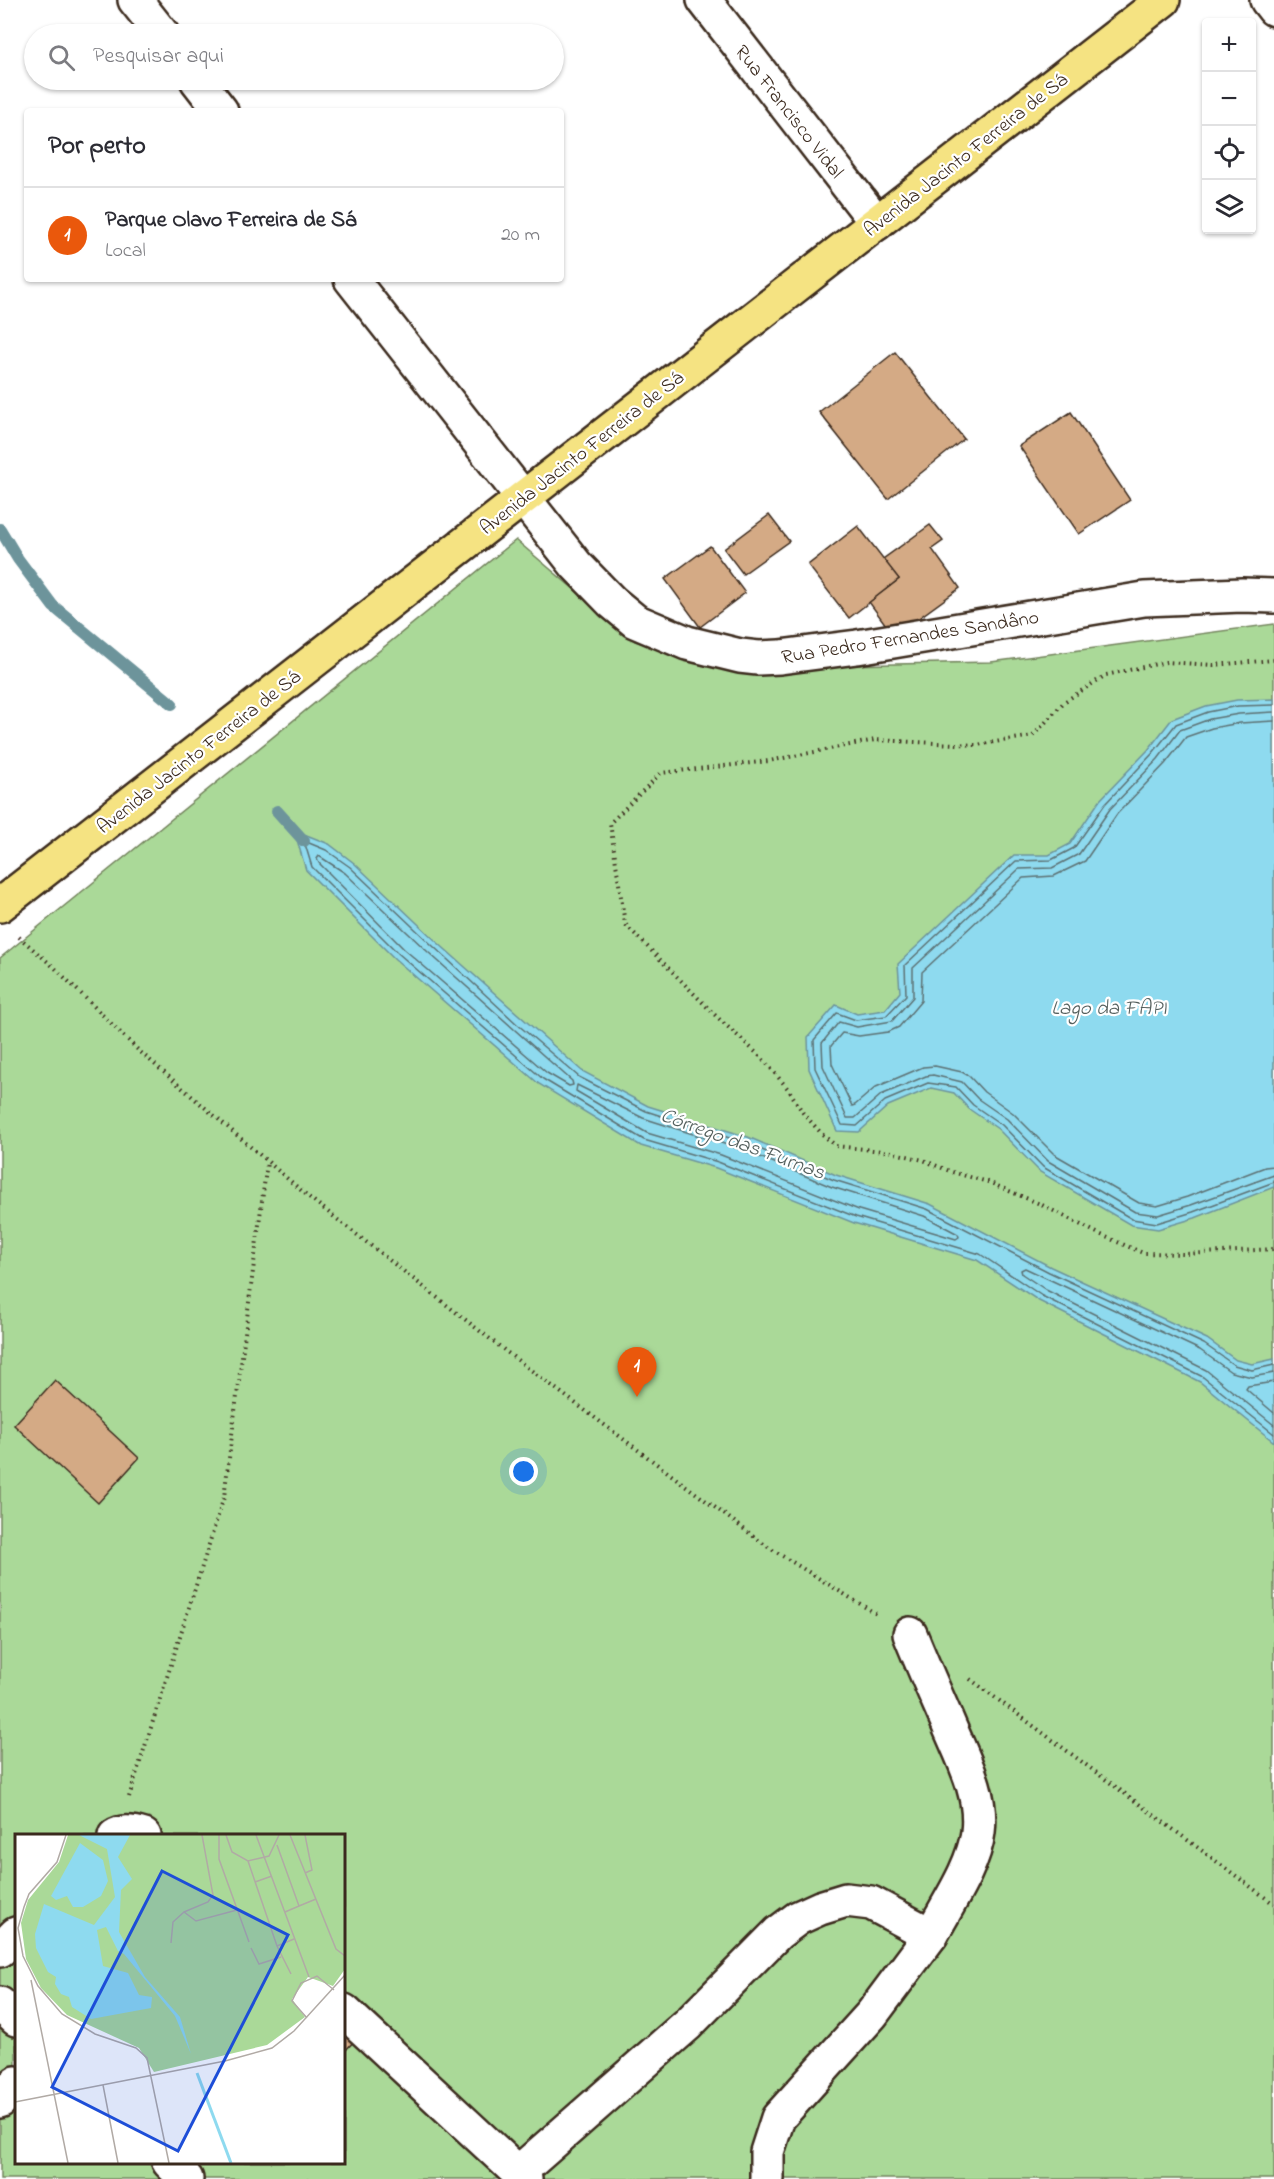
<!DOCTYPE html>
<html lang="pt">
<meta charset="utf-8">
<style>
:root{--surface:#fff;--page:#f7f7f7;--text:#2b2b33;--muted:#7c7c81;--line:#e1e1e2;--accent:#ea580c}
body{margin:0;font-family:"Indie Flower",sans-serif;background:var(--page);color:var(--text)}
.controls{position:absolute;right:18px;top:18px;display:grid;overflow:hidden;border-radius:6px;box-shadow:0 2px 4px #0004}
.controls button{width:54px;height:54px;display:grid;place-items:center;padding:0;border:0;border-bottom:2px solid var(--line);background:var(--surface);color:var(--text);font:30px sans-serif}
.you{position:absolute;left:524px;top:1472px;width:21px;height:21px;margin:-15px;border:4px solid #fff;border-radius:50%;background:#1a73e8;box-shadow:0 0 0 9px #1a73e833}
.badge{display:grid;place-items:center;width:39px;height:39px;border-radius:50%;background:var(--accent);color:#fff;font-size:20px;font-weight:700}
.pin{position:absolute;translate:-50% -50px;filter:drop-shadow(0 2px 3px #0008)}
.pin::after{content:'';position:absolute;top:32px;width:21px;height:18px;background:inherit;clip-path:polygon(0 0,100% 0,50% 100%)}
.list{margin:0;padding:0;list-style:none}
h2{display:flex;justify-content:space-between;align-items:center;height:78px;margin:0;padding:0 24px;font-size:26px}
h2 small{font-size:20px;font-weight:400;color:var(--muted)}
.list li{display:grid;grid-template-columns:39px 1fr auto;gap:18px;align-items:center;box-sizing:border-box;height:96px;padding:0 24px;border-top:2px solid var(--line)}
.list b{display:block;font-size:22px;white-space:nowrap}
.list p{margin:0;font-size:20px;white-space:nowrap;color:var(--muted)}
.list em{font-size:20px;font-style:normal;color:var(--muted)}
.icon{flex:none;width:33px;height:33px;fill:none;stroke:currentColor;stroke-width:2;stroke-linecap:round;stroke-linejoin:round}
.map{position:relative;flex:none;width:1274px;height:2179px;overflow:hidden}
.search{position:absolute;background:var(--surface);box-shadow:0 2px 4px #0004;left:24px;top:24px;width:540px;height:66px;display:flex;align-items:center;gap:15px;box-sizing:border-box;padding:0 21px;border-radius:33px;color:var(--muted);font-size:22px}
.panel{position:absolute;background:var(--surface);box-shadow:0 2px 4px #0004;left:24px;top:108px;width:540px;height:174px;border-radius:6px}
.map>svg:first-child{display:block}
</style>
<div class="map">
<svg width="1274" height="2179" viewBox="0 0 1274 2179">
<rect width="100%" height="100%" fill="#fff"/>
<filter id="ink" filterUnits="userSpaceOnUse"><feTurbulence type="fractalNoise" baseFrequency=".0167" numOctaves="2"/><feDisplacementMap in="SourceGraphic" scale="12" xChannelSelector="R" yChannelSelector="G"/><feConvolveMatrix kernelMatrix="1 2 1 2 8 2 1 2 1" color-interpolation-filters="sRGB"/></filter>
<g filter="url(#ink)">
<path fill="#aad998" stroke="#72825b" stroke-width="1.5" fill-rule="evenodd" d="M 516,540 L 635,641 L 736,672 L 847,665 L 991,662 L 1274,624 L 1274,2179 L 0,2179 L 0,958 ZM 16,1836 L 344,1836 L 344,2162 L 16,2162 Z"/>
<g fill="#8edaef" stroke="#6d949b" stroke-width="1.5">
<polygon points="1274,699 1274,1187 1195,1218 1158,1229 1131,1225 1040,1172 998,1129 969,1109 954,1093 931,1088 888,1106 859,1132 837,1131 809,1069 808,1037 836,1005 857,1014 885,1010 900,992 898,964 1014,855 1049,855 1070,844 1100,800 1148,750 1172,719 1206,706 1237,700"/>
<polygon points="294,830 329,844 354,863 437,942 582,1071 648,1106 748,1137 836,1175 930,1204 1051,1267 1207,1339 1236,1360 1252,1364 1274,1359 1274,1442 1200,1382 1039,1301 977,1260 854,1223 716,1168 641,1146 539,1084 395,959 306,870"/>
</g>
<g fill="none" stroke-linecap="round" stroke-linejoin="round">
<g stroke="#5c7072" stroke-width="1.5">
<polyline points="1274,705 1238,706 1208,712 1176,724 1152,754 1105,804 1074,848 1051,860 1016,861 905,965 906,995 886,1016 856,1020 837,1013 814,1040 815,1068 842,1125 857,1126 885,1101 928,1083 956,1087 973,1105 1002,1125 1043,1167 1132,1219 1157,1223 1193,1212 1274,1182"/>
<polyline points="1274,712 1239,714 1210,719 1180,730 1158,759 1110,809 1079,854 1052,868 1019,869 913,968 913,997 892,1021 857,1027 839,1022 822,1043 823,1066 847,1118 855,1118 881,1095 926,1076 933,1075 962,1082 978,1099 1007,1119 1048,1161 1135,1212 1158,1215 1191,1205 1274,1175"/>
<polyline points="1274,721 1240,723 1212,728 1186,737 1165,764 1117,814 1085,861 1054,876 1023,878 922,972 921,1001 899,1027 888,1032 859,1036 842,1033 831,1046 832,1064 852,1106 855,1105 876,1087 923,1067 935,1066 962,1072 969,1076 984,1092 1013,1113 1054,1154 1139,1203 1157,1206 1187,1197 1265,1167 1274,1166"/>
<polygon points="319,856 345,873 428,952 572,1081 573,1085 569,1086 547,1073 404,949 319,863 317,859"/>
<polygon points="577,1085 643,1118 743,1150 832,1187 924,1216 958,1234 959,1237 956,1239 859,1210 721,1155 647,1133 576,1091"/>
<polyline points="1274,1365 1252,1370 1234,1365 1204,1344 1049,1272 927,1209 834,1180 745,1143 646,1111 579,1077 517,1024 433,946 350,867 326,850 309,843 305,844 312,867 399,954 543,1079 644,1140 718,1162 856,1217 980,1254 1042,1296 1203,1377 1274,1434"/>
<polyline points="1274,1373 1252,1377 1231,1372 1200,1350 1025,1268 1021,1270 1022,1274 1046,1290 1206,1370 1274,1425"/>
<polyline points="1274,1382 1248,1386 1246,1389 1274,1413"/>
</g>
<g stroke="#6d949b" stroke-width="12">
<polyline points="0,529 18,559 53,606 172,704"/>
<polyline points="277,811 304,841"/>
</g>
</g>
<g fill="#d4aa85" stroke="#3b2a1e" stroke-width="1.5">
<polygon points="895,352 964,439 888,499 819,412"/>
<polygon points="1071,412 1130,500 1079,534 1019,446"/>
<polygon points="769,515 789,541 743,574 724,549"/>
<polygon points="930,525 943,541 932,549 960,588 894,636 869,602 899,579 883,559"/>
<polygon points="858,526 899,579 849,618 808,565"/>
<polygon points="710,546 745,593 700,627 665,579"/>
<polygon points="55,1380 139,1458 98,1503 14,1425"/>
<polygon points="344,2028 356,2039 344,2052"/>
</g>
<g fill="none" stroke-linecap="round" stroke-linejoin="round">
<defs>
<g id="minor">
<polyline points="135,0 162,34"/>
<polyline points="704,0 877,223"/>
<polyline points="1267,0 1274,9"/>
<polyline points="197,80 221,111"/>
<polyline points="351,279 576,565 612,602 635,621 687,643 740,656 758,658 780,657 857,647 1144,599 1242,595 1274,596"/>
<path d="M 115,1836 C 123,1830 135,1833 144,1836"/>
<polyline points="0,1950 16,1934"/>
<polyline points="0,2004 16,2019"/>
<polyline points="344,2011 525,2179"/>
<polyline points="0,2101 16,2083"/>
<polyline points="169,2162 186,2179"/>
<path d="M 518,2173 L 688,2024 L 778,1933 L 798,1918 L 820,1908 L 846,1900 L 871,1903 L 931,1935 C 947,1905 974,1866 978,1832 C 983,1794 962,1757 948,1723 C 935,1693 922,1664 910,1634"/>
<polyline points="767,2179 767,2152 778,2118 872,2014 931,1935"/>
</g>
<polyline id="major" points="0,905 1163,0"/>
</defs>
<use href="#minor" stroke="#3b2a1e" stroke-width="38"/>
<use href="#major" stroke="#3b2a1e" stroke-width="38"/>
<g stroke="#3b2a1e" stroke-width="4" stroke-dasharray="1.5 4.5" stroke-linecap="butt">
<polyline points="1274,660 1214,665 1166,662 1106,675 1064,702 1033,736 976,745 875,740 769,761 661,773 610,823 625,924 716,1016 762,1058 789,1090 803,1113 822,1134 836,1146 891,1152 923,1160 952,1172 988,1182 1040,1204 1099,1234 1143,1253 1186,1254 1274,1249"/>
<polyline points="19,937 55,968 138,1050 310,1198 508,1353 768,1547 878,1615"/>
<polyline points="970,1679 1274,1904"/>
<polyline points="129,1797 224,1497 267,1162"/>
</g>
<use href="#minor" stroke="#fff" stroke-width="33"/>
<use href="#major" stroke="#f5e382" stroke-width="33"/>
</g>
</g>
<g text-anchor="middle" stroke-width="4.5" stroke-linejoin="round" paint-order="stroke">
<g font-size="20" fill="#3b2a1e" stroke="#fff">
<text transform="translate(790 111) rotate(52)" y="7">Rua Francisco Vidal</text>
<text transform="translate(965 154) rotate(-38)" y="7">Avenida Jacinto Ferreira de Sá</text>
<text transform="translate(581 452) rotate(-38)" y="7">Avenida Jacinto Ferreira de Sá</text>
<text transform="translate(910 636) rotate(-9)" y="7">Rua Pedro Fernandes Sandâno</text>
<text transform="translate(198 751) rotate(-38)" y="7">Avenida Jacinto Ferreira de Sá</text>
</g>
<g font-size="21" font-style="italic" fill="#545f5d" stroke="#fff">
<text x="1109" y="1014">Lago da FAPI</text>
<text transform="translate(743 1143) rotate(20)" y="7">Córrego das Furnas</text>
</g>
</g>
<g transform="translate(15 1834)">
<rect width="330" height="330" fill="#fff"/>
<path d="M 53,1 L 330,1 L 330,135 L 318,152 L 293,143 L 277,165 L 290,183 L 252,211 L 139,238 L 124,214 L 52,181 L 26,154 L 11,125 L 6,89 L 13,66 L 44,28 Z" fill="#aad998"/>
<path d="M 64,1 L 115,1 L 103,23 L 117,45 L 106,56 L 104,98 L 130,143 L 165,183 L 176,220 L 160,182 L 109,120 L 103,117 L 91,93 L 82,96 L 88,132 L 113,139 L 124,161 L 137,163 L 136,174 L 76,185 L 57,173 L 54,163 L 46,160 L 40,150 L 41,143 L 33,138 L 21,114 L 20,100 L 29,70 L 79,91 L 100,63 L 92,15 ZM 65,9 L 88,26 L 93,47 L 86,62 L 68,73 L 58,73 L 52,62 L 41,66 L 36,62 Z" fill="#8edaef"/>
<path fill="none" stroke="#8edaef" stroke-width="3" d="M 182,239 L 216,329"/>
<path fill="none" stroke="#b1aaa5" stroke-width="1.5" d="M 51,1 L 42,28 L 14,60 L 9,73 L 3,94 L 8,122 L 23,152 L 47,180 L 80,200 L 121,214 L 132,224 L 154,329M 204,1 L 204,25 L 234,108M 211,1 L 217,18 L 233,27 L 254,22 L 264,1M 241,1 L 294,143M 275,1 L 321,115 L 330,122M 262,11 L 284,72 L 270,78M 233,27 L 262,112 L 276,140M 290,39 L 297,36 L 290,1M 240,48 L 257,42M 284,72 L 301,65M 169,78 L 193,68 L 198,61 L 187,1M 156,109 L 158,88 L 169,78 L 181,87 L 222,76M 262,112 L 279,105M 236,114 L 244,130 L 266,123M 16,146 L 53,329M 292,184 L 277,167 L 286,149 L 302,142 L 319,156M 88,251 L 103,329M 0,268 L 210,227 L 257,214 L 279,197 L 330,141"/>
<path fill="#1d4ed8" fill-opacity="0.15" stroke="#1d4ed8" stroke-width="3" d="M 147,37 L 273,101 L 163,317 L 37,253 Z"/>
<rect width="330" height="330" fill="none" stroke="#3b2a1e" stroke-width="3"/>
</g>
</svg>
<div class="controls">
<button>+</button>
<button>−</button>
<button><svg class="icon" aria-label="locate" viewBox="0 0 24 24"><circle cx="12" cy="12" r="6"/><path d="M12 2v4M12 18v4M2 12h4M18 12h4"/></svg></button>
<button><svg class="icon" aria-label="layers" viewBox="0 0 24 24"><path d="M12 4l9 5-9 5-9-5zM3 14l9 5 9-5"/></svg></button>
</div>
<div class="you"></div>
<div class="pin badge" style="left:637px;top:1397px">1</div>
<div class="search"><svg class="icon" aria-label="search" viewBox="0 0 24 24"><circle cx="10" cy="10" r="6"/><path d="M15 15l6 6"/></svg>Pesquisar aqui</div>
<section class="panel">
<h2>Por perto<small></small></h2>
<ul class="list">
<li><span class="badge">1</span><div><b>Parque Olavo Ferreira de Sá</b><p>Local</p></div><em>20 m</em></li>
</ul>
</section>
</div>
